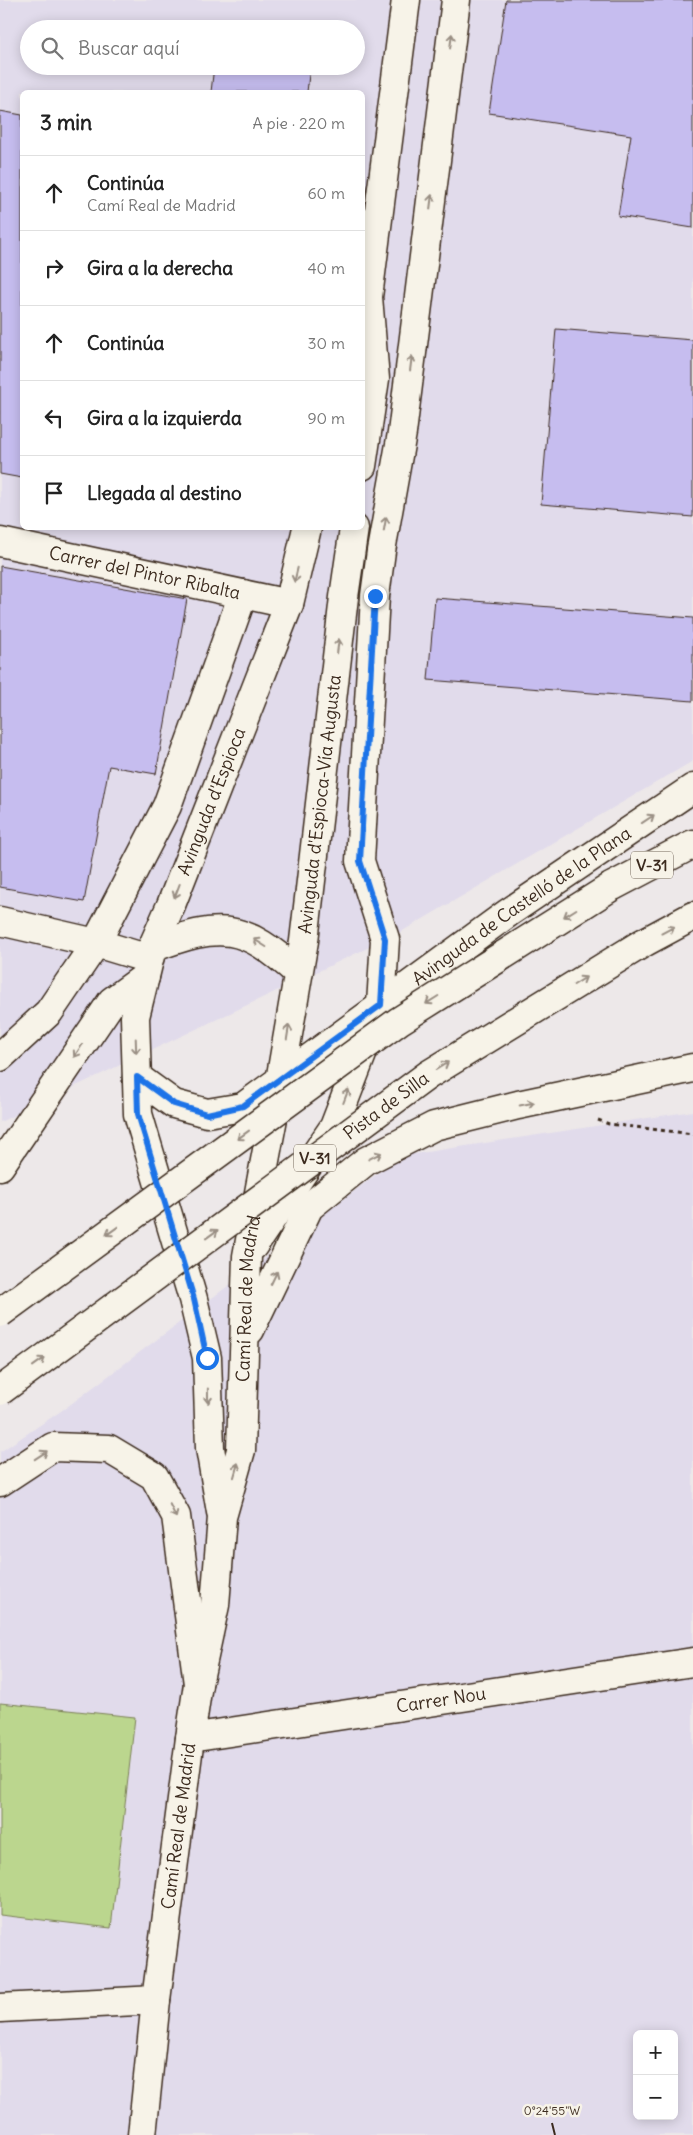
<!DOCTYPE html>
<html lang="es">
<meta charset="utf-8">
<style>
:root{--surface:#fff;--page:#f6f6f6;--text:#222;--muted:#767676;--line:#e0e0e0}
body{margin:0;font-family:Delius,sans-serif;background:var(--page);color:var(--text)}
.controls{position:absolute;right:15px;bottom:15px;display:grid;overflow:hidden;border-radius:8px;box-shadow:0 2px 12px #0003}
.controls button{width:45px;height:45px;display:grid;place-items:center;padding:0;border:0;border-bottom:1px solid var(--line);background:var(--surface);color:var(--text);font:25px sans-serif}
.stop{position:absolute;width:15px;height:15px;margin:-11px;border:4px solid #1a73e8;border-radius:50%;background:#fff}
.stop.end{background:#1a73e8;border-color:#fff;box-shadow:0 1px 5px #0008}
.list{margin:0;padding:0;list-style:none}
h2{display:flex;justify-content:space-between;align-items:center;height:65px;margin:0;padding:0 20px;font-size:21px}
h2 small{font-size:16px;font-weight:400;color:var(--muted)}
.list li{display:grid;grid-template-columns:32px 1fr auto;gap:15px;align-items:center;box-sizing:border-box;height:75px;padding:0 20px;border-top:1px solid var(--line)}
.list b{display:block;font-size:19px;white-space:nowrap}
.list p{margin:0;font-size:16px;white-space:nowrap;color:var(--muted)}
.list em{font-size:16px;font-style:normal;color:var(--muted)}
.icon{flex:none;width:28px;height:28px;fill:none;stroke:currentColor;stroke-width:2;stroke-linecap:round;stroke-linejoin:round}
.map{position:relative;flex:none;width:693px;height:2135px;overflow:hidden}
.search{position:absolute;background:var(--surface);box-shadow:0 2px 12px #0003;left:20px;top:20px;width:345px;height:55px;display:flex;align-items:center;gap:12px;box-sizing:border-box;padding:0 18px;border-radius:28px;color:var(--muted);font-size:19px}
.panel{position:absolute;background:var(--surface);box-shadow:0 2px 12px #0003;left:20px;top:90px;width:345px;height:440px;border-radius:8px}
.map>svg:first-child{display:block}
</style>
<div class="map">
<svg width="693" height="2135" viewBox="0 0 693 2135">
<rect width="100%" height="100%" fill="#ede8e9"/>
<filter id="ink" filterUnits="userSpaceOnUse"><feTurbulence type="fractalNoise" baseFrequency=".02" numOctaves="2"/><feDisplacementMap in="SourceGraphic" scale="10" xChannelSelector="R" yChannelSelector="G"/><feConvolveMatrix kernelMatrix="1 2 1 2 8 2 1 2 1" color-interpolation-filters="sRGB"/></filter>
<g filter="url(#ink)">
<g fill="#e1dbeb" fill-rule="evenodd">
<path d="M 0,0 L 693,0 L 693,761 L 399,933 L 0,1122 ZM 29,29 L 356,29 L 356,66 L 29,66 ZM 22,92 L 362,92 L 362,528 L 22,528 Z"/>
<path d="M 693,1111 L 693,2135 L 0,2135 L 0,1452 L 67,1407 L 401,1156 ZM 637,2034 L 674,2034 L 674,2116 L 637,2116 Z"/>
</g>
<polygon fill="#bbd68e" stroke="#7b8056" points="0,1703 135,1717 111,1928 0,1915"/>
<g fill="#c6bdef" stroke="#3b2a1e">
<polygon points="506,0 693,0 693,228 618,216 631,135 489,113"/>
<polygon points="214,66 310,66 307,92 211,92"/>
<polygon points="0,111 22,115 22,478 0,474"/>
<polygon points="556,329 693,340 693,517 541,504"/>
<polygon points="0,566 187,599 156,774 109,766 84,902 0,887"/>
<polygon points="435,598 693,618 693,701 428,680"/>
</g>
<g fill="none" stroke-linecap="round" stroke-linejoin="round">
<defs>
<g id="minor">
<polyline points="362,466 375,379 368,297 406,0"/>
<path id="s1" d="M 0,542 L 289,604"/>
<polyline points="0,921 96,943 149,959"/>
<path d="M 152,948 C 221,922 243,923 298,973"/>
<polyline points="0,1057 49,1012 96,943 167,806 243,594"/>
<path id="s2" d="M 137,1077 L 174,1104 L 207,1113 L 243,1107 L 508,913 L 693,788"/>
<polyline points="253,1246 334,1127 381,1005 385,939 360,861 375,596 381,551 402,433 456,0"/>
<polyline points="250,1330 309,1207 366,1161 434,1126 518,1105 693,1068"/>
<path id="s3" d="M 221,1512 L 210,1448 L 207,1358 L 193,1299 L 138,1114 L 135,1017 L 152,948 L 171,905 L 289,604 L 307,528"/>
<path id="s4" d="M 190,1738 L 693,1662"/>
<polyline points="0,2008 156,2000"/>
<path id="s5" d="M 142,2135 L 156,2000 L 190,1738 L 198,1684 L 215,1605 L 222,1517 L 241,1450 L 247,1256 L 280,1081 L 304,941 L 344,597 L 354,528"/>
</g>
<g id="highway">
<polyline points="611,887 693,844"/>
<polyline points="643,943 693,916"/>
<polyline points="0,1166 112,1001 145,977"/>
<polyline points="0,1482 53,1447 109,1449 154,1476 176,1516 198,1684"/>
</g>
</defs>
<use href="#minor" stroke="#3b2a1e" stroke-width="31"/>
<use href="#highway" stroke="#3b2a1e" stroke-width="31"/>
<polyline stroke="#3b2a1e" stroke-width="3" stroke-dasharray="4 4" stroke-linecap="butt" points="598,1120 609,1124 693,1134"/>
<use href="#minor" stroke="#f7f3e8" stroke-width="28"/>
<use href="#highway" stroke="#f7f3e8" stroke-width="28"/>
<defs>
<g id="highway-bridge">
<polyline points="0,1313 399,1021 611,887"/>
<path id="s6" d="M 0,1391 L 428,1075 L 643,943"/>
</g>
</defs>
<use href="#highway-bridge" stroke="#3b2a1e" stroke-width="31" stroke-linecap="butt"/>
<use href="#highway-bridge" stroke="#f7f3e8" stroke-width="28"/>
</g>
<defs><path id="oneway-shaft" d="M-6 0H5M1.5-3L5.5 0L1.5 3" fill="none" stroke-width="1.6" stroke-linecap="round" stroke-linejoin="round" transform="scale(1.25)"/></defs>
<g stroke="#998e83">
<use href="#oneway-shaft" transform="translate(451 41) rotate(-83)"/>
<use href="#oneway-shaft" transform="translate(431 202) rotate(-83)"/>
<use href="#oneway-shaft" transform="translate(411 363) rotate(-83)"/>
<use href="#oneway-shaft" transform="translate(385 524) rotate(-80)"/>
<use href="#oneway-shaft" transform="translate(296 575) rotate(103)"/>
<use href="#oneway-shaft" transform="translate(338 646) rotate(-83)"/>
<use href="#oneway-shaft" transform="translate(648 819) rotate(-34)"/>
<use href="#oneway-shaft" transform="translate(177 891) rotate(111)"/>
<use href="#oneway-shaft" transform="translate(570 913) rotate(148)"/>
<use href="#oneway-shaft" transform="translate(668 930) rotate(-28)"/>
<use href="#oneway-shaft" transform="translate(260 943) rotate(-148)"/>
<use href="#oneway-shaft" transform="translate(580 981) rotate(-32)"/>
<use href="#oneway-shaft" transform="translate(432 1000) rotate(148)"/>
<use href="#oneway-shaft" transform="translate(288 1032) rotate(-81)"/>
<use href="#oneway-shaft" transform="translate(136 1046) rotate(88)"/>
<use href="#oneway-shaft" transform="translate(78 1051) rotate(124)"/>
<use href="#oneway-shaft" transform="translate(442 1066) rotate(-32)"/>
<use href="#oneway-shaft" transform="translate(346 1096) rotate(-69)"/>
<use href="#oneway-shaft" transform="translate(527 1104) rotate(-11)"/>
<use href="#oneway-shaft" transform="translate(243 1135) rotate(144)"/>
<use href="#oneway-shaft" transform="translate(375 1156) rotate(-27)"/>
<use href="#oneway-shaft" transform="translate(112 1231) rotate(144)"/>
<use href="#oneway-shaft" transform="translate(212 1234) rotate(-36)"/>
<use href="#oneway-shaft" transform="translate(274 1278) rotate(-64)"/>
<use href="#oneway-shaft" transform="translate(39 1362) rotate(-36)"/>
<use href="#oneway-shaft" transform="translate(208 1396) rotate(89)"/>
<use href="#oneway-shaft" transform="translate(41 1455) rotate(-33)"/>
<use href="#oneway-shaft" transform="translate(236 1470) rotate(-74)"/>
<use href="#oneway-shaft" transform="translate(173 1511) rotate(64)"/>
</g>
</g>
<g fill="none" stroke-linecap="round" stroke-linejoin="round" filter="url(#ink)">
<polyline stroke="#1a73e8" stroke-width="6" points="207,1358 194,1299 138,1114 137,1077 174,1104 207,1114 243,1106 381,1005 385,939 360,861 375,596"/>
</g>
<path fill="none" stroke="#3b2a1e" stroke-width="2" d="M 552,2123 L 555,2135"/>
<g text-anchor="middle" stroke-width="5" stroke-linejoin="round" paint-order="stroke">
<g fill="#f7f3e8" stroke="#73665b" stroke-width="1">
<rect x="631" y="851.5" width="42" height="27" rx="4"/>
<rect x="294" y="1144.5" width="42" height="27" rx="4"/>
</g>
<g font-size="16" font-weight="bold" fill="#3b2a1e">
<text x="652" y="871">V-31</text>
<text x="315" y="1164">V-31</text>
</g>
<g font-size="18" fill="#3b2a1e" stroke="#f7f3e8">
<text dy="6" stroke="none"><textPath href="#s1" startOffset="148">Carrer del Pintor Ribalta</textPath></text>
<text dy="6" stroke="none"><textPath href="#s3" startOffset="735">Avinguda d'Espioca</textPath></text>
<text dy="6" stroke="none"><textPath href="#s5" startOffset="1345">Avinguda d'Espioca-Vía Augusta</textPath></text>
<text dy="6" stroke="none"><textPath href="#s2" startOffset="460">Avinguda de Castelló de la Plana</textPath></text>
<text dy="6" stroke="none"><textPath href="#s6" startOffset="480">Pista de Silla</textPath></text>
<text dy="6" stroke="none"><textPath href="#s5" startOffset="845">Camí Real de Madrid</textPath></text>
<text dy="6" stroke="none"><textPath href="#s4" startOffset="254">Carrer Nou</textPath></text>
<text dy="6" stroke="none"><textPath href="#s5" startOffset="311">Camí Real de Madrid</textPath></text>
</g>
</g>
<g font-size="12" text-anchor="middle" fill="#3b2a1e" stroke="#f7f3e8" stroke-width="5" stroke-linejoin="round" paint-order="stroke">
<text x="552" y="2115">0°24'55"W</text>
</g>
</svg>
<div class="controls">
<button>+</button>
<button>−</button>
</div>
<div class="stop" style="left:207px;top:1358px"></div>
<div class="stop end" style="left:375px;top:596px"></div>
<div class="search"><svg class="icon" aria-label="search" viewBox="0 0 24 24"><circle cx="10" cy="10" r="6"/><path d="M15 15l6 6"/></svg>Buscar aquí</div>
<section class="panel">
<h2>3 min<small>A pie · 220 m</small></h2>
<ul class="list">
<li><svg class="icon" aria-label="ahead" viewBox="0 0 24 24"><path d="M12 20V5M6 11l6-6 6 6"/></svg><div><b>Continúa</b><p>Camí Real de Madrid</p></div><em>60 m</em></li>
<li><svg class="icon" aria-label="right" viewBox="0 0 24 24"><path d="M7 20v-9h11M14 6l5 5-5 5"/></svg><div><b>Gira a la derecha</b></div><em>40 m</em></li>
<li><svg class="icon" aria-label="ahead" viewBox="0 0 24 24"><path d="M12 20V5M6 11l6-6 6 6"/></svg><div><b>Continúa</b></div><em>30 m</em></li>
<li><svg class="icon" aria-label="left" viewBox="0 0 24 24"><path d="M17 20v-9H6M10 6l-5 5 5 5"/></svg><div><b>Gira a la izquierda</b></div><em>90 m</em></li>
<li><svg class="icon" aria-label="arrive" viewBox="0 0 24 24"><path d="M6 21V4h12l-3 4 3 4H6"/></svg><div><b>Llegada al destino</b></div></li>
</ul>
</section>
</div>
